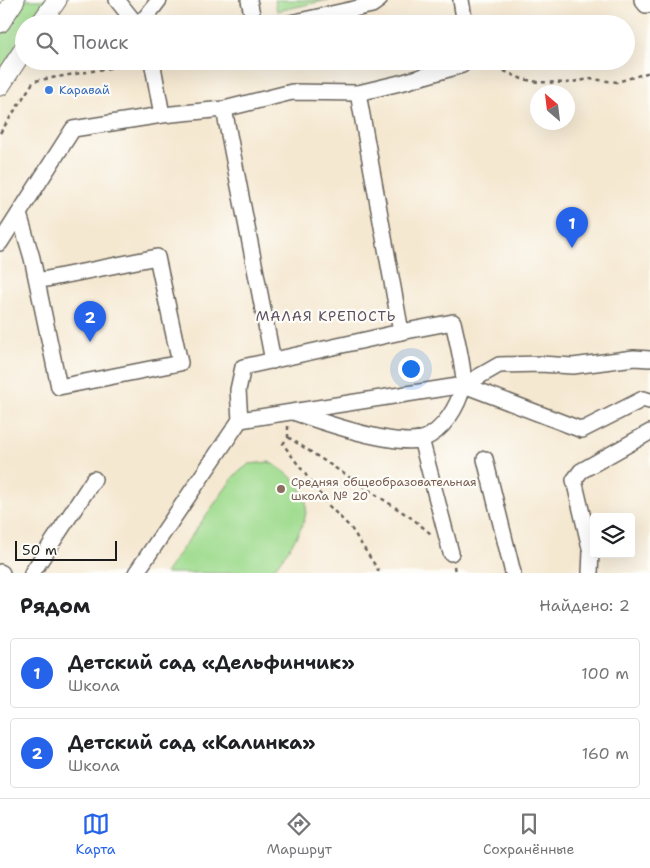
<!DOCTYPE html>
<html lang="ru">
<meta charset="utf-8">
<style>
:root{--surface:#fff;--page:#f6f6f6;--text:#202124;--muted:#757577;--line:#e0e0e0;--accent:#2563eb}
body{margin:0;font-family:"Shantell Sans",sans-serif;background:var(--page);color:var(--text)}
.controls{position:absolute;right:15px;bottom:15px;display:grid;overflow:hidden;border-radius:5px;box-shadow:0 5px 20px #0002}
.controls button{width:45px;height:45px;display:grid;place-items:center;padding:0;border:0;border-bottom:1px solid var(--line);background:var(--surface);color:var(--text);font:25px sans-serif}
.compass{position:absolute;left:530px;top:85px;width:45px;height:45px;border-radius:50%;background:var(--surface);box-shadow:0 5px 20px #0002;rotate:332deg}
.scale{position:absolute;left:15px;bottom:12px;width:102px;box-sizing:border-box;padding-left:5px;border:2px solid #1c1c1c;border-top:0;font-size:14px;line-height:18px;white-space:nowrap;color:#1c1c1c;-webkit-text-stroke:4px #fdfcf7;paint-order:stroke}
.you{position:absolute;left:410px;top:368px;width:18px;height:18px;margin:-12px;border:4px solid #fff;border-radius:50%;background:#1a73e8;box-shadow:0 0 0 8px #1a73e833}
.badge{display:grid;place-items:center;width:32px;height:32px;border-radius:50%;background:var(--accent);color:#fff;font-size:16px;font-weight:700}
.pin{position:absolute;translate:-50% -41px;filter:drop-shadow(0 1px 2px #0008)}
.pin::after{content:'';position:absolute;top:26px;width:18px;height:15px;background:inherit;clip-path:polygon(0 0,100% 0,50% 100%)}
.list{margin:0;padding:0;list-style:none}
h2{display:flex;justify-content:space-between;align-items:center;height:65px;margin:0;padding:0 20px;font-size:21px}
h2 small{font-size:16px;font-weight:400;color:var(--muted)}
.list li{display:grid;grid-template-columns:32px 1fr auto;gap:15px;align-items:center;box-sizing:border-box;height:70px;margin:0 10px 10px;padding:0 10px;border:1px solid var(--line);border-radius:5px}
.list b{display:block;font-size:19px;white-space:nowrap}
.list p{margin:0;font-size:16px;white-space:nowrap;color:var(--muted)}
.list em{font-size:16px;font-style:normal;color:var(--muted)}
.icon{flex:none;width:28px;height:28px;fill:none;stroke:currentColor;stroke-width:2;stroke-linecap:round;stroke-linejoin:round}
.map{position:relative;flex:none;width:650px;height:573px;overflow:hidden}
.search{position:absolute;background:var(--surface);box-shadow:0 5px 20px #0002;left:15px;right:15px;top:15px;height:55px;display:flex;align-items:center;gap:12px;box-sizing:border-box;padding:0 18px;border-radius:28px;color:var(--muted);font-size:19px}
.sheet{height:225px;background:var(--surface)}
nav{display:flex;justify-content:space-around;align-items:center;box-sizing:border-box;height:70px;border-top:1px solid var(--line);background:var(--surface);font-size:14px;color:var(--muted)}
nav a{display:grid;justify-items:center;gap:2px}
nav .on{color:var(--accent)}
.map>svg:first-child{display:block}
</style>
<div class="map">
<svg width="650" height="573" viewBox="0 0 650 573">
<rect width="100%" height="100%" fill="#fdfcf7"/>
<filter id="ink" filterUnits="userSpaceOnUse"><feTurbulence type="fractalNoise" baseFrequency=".02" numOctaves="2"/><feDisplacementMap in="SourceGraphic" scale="10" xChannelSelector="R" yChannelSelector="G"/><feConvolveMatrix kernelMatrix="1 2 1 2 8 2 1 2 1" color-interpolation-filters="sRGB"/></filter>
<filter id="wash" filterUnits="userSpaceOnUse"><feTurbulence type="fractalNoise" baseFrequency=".0096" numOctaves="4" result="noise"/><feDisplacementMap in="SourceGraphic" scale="20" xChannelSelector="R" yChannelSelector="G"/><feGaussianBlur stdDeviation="1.12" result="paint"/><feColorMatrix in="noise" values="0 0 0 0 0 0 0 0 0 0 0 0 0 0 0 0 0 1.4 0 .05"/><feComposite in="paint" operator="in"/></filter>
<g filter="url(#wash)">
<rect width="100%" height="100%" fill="#f5e8d1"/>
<g fill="#9fdb8e" stroke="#5e7c55">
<polygon points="24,0 47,0 31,24 24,24 24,35 0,71 0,37"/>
<polygon points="275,0 328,0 277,11"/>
<path d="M 269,462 C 332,496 303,530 271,573 L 165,573 L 235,475 L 249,464 Z"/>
</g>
</g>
<g filter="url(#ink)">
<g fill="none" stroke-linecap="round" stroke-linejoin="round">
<defs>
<g id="minor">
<polyline points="117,0 136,24"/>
<polyline points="249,0 254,24"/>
<polyline points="461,0 465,24"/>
<polyline points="642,0 646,5 650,4"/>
<polyline points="136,24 146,17 159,0"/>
<polyline points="286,24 372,5 379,0"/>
<polyline points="152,61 162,115"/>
<polyline points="224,109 273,361"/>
<polyline points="19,214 32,258 59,387 180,363 157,257 37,281"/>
<polyline points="0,243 73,129 162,115 224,109 292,92 358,93 404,82 462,65 466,61"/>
<polyline points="464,385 582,430 643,399 650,401"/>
<path d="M 293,412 C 319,421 397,448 423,439 C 443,431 458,407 463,386 C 466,376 456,335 453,322 L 401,332"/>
<polyline points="240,420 464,385 499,365 540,364 573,366 634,358 650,359"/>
<polyline points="421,439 451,553"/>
<polyline points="485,459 513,573"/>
<polyline points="0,572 2,573"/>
<polyline points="32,573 94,479"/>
<polyline points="136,573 240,420 238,390 243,367 401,332 358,93"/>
<polyline points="590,573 591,552 574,480 581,471 650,432"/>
</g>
<g id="major">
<polyline points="0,23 15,0"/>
<polyline points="40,24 57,0"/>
<polyline points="0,86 24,49"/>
</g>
</defs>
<use href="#minor" stroke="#68635b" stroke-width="18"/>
<use href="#major" stroke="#68635b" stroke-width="21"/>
<g stroke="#68635b" stroke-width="2.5" stroke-dasharray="4 4" stroke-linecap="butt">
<polyline points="482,61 522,79 538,82 566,83 590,79 617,82 650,72"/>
<polyline points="0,133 34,81 139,63"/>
<polyline points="288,426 288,437 283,444 328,505 351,528 380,573"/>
<polyline points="288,437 413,519 431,534"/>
<polyline points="454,566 455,573"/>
</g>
<use href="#minor" stroke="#fff" stroke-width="15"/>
<use href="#major" stroke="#fff" stroke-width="19"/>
</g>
</g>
<circle fill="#3f7fe0" stroke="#fdfcf7" stroke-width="2" cx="49" cy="90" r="5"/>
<circle fill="#8d6e63" stroke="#fdfcf7" stroke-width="2" cx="281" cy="489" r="5"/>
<g text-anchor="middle" stroke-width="4.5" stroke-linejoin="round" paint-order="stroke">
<g font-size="12" fill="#366cbe" stroke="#fdfcf7" text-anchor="start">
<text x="59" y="94">Каравай</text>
</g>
<g font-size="12" fill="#785e54" stroke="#fdfcf7" text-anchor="start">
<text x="291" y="486">Средняя общеобразовательная<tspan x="291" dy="14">школа № 20</tspan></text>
</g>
<g font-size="14" letter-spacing="1" fill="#5b4f61" stroke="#fdfcf7">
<text x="326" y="321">МАЛАЯ КРЕПОСТЬ</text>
</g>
</g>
</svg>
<div class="controls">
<button><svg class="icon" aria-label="layers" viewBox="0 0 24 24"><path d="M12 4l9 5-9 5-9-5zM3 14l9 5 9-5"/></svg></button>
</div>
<svg class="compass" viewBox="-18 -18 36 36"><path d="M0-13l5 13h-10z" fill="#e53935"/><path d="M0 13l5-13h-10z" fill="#757577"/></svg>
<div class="scale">50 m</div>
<div class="you"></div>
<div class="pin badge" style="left:572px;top:248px">1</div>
<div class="pin badge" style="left:90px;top:342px">2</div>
<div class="search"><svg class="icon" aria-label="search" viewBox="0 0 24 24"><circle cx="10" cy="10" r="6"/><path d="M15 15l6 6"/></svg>Поиск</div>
</div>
<section class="sheet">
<h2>Рядом<small>Найдено: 2</small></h2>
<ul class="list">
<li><span class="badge">1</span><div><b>Детский сад «Дельфинчик»</b><p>Школа</p></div><em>100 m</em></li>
<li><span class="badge">2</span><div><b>Детский сад «Калинка»</b><p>Школа</p></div><em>160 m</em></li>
</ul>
</section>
<nav>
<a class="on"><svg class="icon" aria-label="map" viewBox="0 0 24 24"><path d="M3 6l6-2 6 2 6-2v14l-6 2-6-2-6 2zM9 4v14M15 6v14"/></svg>Карта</a>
<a><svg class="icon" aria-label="directions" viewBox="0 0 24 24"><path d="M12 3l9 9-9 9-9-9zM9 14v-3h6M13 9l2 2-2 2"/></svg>Маршрут</a>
<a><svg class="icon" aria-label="saved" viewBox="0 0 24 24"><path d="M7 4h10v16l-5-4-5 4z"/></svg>Сохранённые</a>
</nav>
